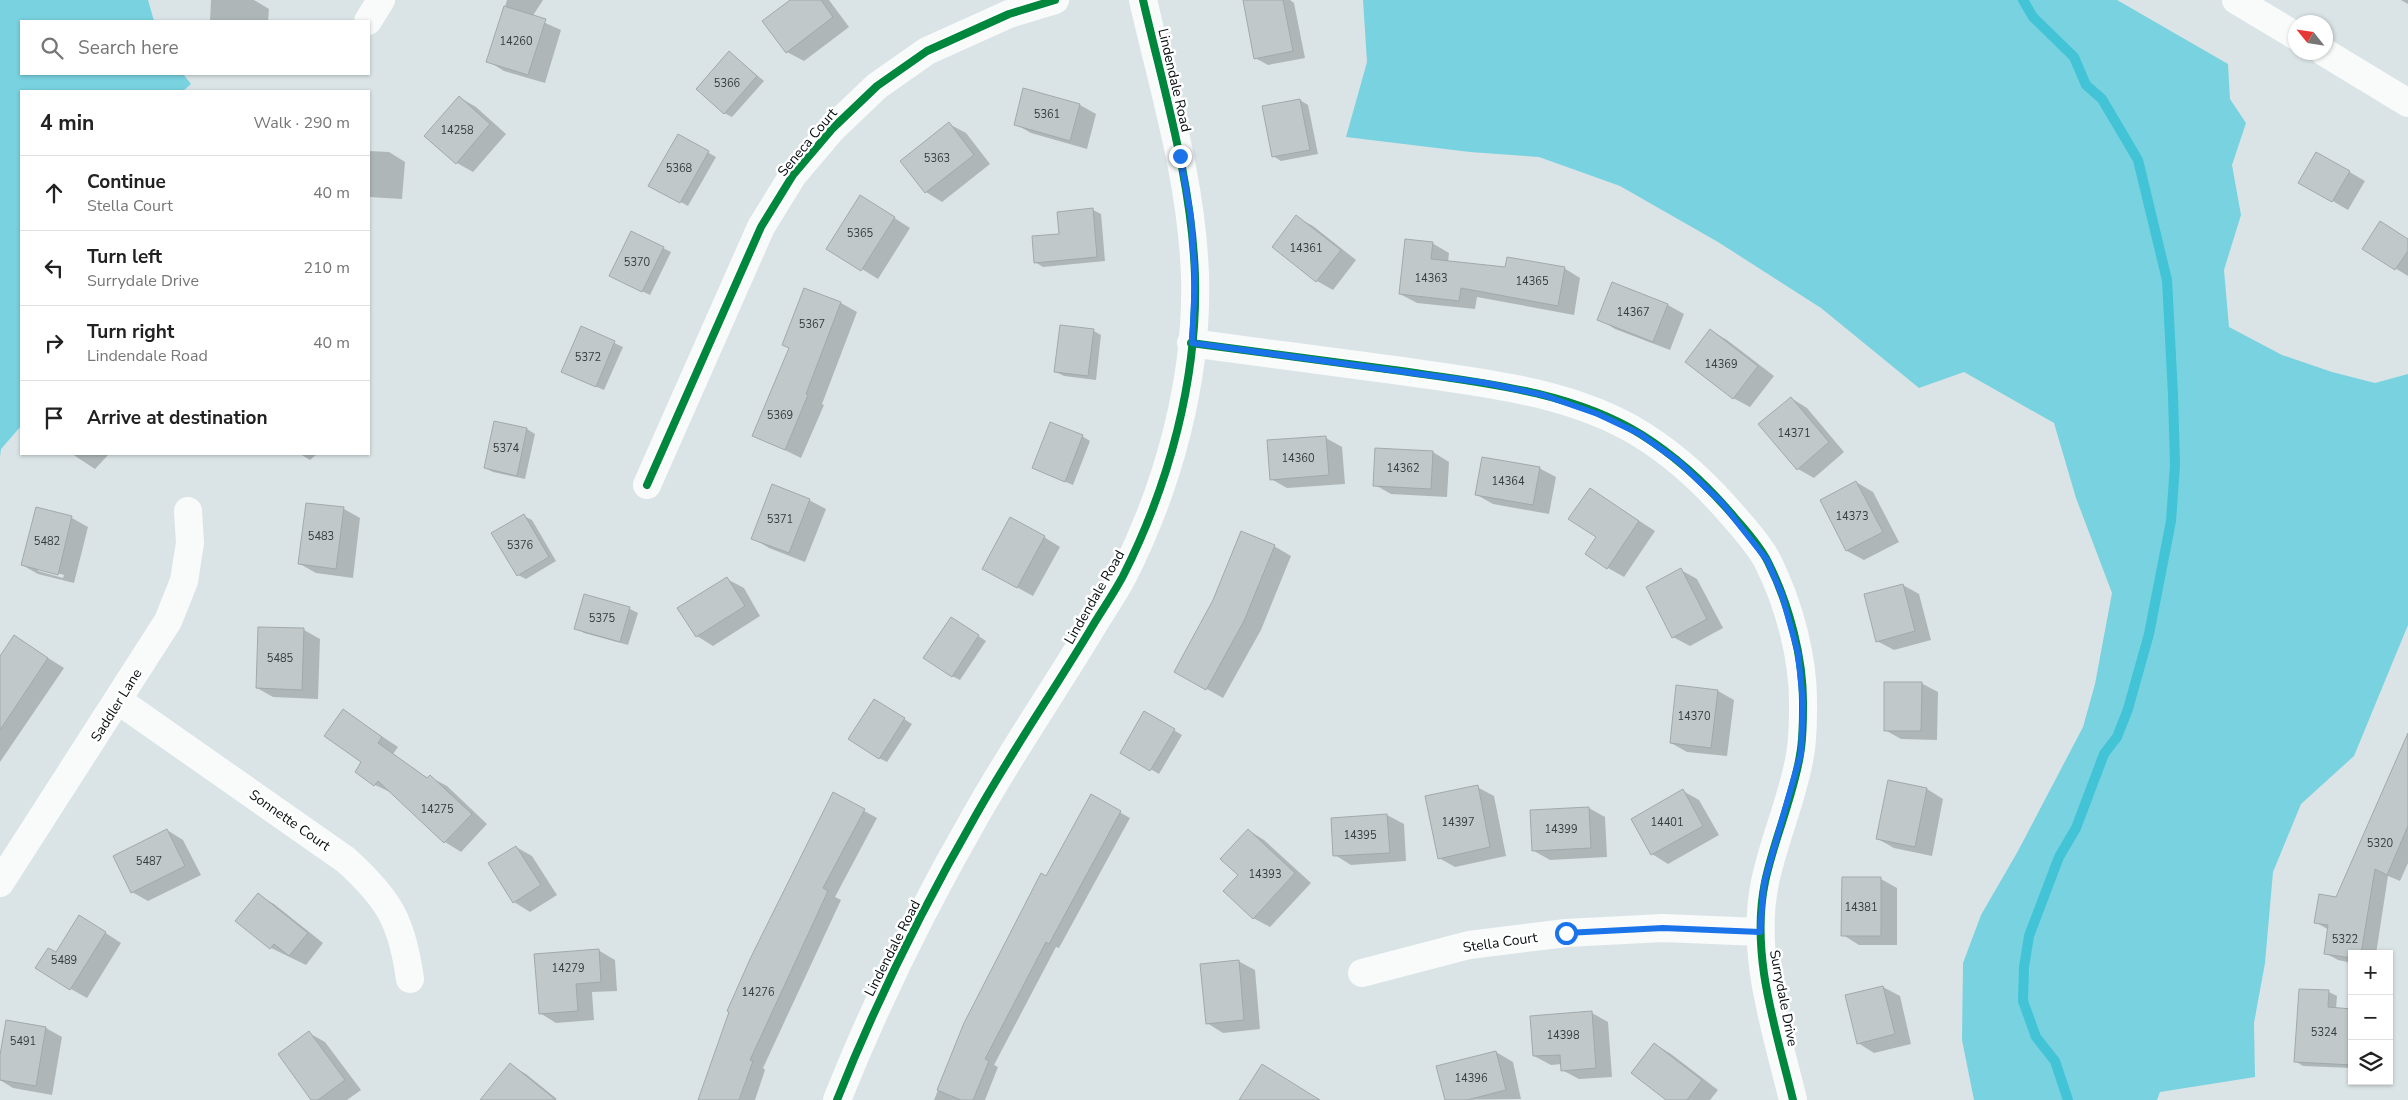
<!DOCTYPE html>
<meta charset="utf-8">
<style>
:root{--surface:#fff;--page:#f6f6f6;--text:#222;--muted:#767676;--line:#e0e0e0}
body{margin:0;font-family:"Nunito Sans",sans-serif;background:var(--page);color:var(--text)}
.controls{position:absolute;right:15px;bottom:15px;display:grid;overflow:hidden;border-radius:0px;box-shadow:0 1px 4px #0004}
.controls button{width:45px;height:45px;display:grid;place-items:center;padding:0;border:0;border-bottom:1px solid var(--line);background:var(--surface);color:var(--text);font:25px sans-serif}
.compass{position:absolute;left:2288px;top:15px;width:45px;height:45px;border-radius:50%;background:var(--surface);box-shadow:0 1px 4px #0004;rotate:300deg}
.stop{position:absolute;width:15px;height:15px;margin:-11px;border:4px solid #1a73e8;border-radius:50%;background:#fff}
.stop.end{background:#1a73e8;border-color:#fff;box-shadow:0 1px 5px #0008}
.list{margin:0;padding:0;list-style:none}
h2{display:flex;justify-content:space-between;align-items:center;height:65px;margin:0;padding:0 20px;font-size:21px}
h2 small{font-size:16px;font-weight:400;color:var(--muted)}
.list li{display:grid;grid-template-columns:32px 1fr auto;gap:15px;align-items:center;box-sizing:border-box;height:75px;padding:0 20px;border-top:1px solid var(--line)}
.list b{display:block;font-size:19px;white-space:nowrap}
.list p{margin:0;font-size:16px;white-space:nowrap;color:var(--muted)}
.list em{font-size:16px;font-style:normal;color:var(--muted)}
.icon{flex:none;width:28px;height:28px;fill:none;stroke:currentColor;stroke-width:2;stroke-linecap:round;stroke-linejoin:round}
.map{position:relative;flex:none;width:2408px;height:1100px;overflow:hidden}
.search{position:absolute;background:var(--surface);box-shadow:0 1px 4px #0004;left:20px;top:20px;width:350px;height:55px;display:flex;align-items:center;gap:12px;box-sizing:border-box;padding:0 18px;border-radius:0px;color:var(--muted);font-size:19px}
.panel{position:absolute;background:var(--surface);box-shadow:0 1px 4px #0004;left:20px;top:90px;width:350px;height:365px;border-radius:0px}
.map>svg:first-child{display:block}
</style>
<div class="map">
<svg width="2408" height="1100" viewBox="0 0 2408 1100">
<rect width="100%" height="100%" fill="#dae4e6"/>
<g fill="#79d2e0">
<polygon points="0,0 148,0 154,21 21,21 21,74 183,74 191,84 183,91 21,91 21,426 1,449 0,457"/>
<polygon points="1363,0 2117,0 2228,64 2230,99 2246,123 2232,165 2241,215 2224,270 2229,327 2282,355 2332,372 2375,383 2408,374 2408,625 2354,756 2301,804 2273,872 2265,963 2254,1023 2255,1077 2160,1092 2157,1100 1974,1100 1962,1040 1963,963 1981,915 2018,851 2083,727 2095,684 2112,593 2076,498 2054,423 1964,372 1919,388 1821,308 1718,242 1620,186 1539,157 1470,152 1346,137 1367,62"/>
</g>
<g fill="#0003" fill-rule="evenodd">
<polygon points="211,0 254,0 269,9 268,21 210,21"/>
<polygon points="507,0 543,0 532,17 561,30 545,83 504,71 488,61"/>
<polygon points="792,0 829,0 849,27 804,61 787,52"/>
<polygon points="1244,0 1290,0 1294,3 1305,58 1268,65 1255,58"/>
<polygon points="2401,0 2408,0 2408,4"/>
<polygon points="730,53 764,81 732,117 724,113"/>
<polygon points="1024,90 1080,105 1096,114 1087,149 1031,133 1015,124"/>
<polygon points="459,97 476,107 506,134 473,172 457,163"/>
<polygon points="1300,100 1308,105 1318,154 1281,161 1273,156"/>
<polygon points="949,124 966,133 990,164 942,202 926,192"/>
<polygon points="678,135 716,157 688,206 650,185"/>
<polygon points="369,151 389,152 405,162 402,199 369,197"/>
<polygon points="2317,153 2365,181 2348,210 2300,182"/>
<polygon points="876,206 910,228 878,279 862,269"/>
<polygon points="1093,210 1101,214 1105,261 1043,267 1035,262 1061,235"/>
<polygon points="1296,217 1313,226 1356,260 1333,290 1317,281 1273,246"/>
<polygon points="2408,239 2408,276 2364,249"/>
<polygon points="1432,243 1449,253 1448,262 1506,268 1564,268 1580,278 1574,315 1477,297 1475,309 1417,303 1400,294"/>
<polygon points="663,248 671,252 650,295 619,280"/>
<polygon points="1613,284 1668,305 1684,314 1670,350 1615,329 1599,319"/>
<polygon points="841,303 857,312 822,404 824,405 801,458 754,435 790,348"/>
<polygon points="582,328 623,347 604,390 571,376"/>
<polygon points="1710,330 1727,340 1774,376 1750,407 1733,398"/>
<polygon points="1094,331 1101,335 1096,380 1064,376 1056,372"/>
<polygon points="1791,398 1807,408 1844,452 1814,478 1798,469"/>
<polygon points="495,422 527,429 535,434 525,479 493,472 485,468"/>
<polygon points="1082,436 1090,441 1073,485 1033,468"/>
<polygon points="1326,438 1342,447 1345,484 1287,488 1271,479"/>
<polygon points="1377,449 1433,452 1449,462 1447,497 1391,494 1375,485"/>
<polygon points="72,454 109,454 95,469"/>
<polygon points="300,454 317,454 310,460"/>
<polygon points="1539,468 1556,477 1549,514 1493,504 1477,495"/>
<polygon points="1856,482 1873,492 1899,542 1864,560 1847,551 1822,501"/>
<polygon points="1590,489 1655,531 1624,577 1608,568 1598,537"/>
<polygon points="809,500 826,509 805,562 769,548 753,538"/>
<polygon points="307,504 344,509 360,518 353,578 316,573 300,564"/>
<path d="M 37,508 L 72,518 L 88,527 L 74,583 L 38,574 L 22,565 ZM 38,568 L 64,575 L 63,578 L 38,571 Z"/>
<polygon points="524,516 532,520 556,561 526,579 518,575"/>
<polygon points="1044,537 1060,547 1033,596 1000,578"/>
<polygon points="1274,546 1291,556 1261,630 1223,698 1175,671"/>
<polygon points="1681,570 1697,579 1723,628 1690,646 1673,637"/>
<polygon points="727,579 744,588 760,616 713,646 697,636"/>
<polygon points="1903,585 1919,594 1931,640 1894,650 1877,641"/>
<polygon points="585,596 630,609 638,613 628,645 584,633 576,628"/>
<polygon points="959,623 986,641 960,680 952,676"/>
<polygon points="304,630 320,639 318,699 273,697 257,688"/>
<polygon points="15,637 64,668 0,762 0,659"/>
<polygon points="1921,683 1938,692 1937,740 1901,739 1885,730"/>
<polygon points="1718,691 1734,700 1727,756 1687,752 1671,743"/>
<polygon points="882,705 912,724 887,762 879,758"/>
<polygon points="344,711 398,747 393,754 429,779 430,777 447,786 487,824 461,852 445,842 392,793 375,785 363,762"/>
<polygon points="1145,713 1182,735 1159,774 1121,752"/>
<polygon points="2408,748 2408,863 2400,881 2388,876 2376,954 2352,954 2352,963 2338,960 2325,953 2329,930 2315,922 2336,899"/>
<polygon points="1889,782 1927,789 1943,799 1932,856 1894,848 1878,839"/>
<polygon points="1477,787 1494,796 1506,856 1455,867 1439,858"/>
<polygon points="1683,791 1699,800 1719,835 1668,864 1652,854"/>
<polygon points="834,794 877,818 835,897 841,900 763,1068 765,1070 755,1100 701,1100"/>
<polygon points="1091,796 1130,818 1059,948 1056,947 994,1065 998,1067 985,1100 934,1100 965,1023"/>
<polygon points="1589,808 1605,817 1607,857 1550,860 1534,851"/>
<polygon points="1387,815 1404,824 1406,861 1351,865 1335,855 1332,820"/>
<polygon points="167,830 183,840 201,875 148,901 132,892"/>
<polygon points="1248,830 1264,840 1311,883 1270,927 1253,918 1239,875"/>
<polygon points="516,847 532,856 557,895 530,912 514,902"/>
<polygon points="1881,879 1897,888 1897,945 1859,945 1843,935"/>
<polygon points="258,895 274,904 323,943 306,965 271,948"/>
<polygon points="95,926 121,943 87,998 71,989 56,954"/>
<polygon points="598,950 615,960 617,991 592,992 594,1020 556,1023 540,1013"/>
<polygon points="1238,961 1255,970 1260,1029 1223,1033 1207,1023"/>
<polygon points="1883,987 1900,996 1911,1044 1874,1053 1858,1043"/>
<polygon points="2329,992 2337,996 2336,1009 2352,1010 2352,1068 2303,1066 2295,1061"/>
<polygon points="1592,1013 1608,1022 1612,1077 1579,1079 1562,1070 1562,1064 1551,1065 1534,1056"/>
<polygon points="7,1021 46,1028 62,1037 52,1095 13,1088 0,1080 0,1062"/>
<polygon points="309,1033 325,1042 361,1090 347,1100 313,1100"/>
<polygon points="1655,1044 1671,1054 1718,1090 1710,1100 1668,1100"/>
<polygon points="1496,1052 1513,1062 1521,1099 1446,1100"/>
<polygon points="510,1065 526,1074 557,1099 482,1100"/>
</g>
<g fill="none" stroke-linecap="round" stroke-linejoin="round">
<polyline stroke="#42c3d6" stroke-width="10" points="2023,0 2033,17 2074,57 2086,85 2102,99 2138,160 2167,280 2173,395 2175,465 2171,521 2149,634 2128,709 2117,737 2104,754 2076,828 2059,857 2029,936 2024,967 2023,1001 2036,1037 2055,1061 2068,1100"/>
</g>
<g fill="#c0c8ca" stroke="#a1a9ab">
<polygon points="790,0 821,0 833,17 786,53 762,21"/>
<polygon points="1243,0 1283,0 1293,51 1254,59"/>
<polygon points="504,6 546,19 528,75 486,62"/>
<polygon points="729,51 757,76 724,114 696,89"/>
<polygon points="1023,88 1080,104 1070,141 1014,125"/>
<polygon points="459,96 490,124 456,164 424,136"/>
<polygon points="1300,99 1310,150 1272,157 1262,106"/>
<polygon points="949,122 974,155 925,193 900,161"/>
<polygon points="678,134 709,151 680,203 648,186"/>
<polygon points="2316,152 2350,171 2332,202 2298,183"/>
<polygon points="860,195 895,217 861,271 826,249"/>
<polygon points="1093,208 1097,257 1034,263 1032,236 1059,234 1057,212"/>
<polygon points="1296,215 1341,250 1316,282 1272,247"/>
<polygon points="2380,221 2408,239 2408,251 2395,270 2362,249"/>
<polygon points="631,231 664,247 642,292 609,276"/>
<polygon points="1405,239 1433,242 1431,259 1505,267 1507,257 1565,267 1558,306 1461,288 1459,301 1399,294"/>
<polygon points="1612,282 1668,304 1653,342 1597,320"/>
<polygon points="804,288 841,302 806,394 808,395 785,450 752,436 789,348 782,345"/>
<polygon points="1060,325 1094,329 1088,376 1054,372"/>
<polygon points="581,326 615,341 596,387 561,372"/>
<polygon points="1710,329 1758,366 1733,399 1685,362"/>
<polygon points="1791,397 1829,442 1797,470 1758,424"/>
<polygon points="494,421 527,428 517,476 484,468"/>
<polygon points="1050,422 1083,435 1065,482 1032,468"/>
<polygon points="1326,436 1329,475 1270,480 1267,440"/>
<polygon points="1375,448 1433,451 1431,489 1373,486"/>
<polygon points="1482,457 1540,467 1533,505 1475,495"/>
<polygon points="1856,481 1883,532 1846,551 1820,500"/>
<polygon points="772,484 810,499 789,553 751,539"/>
<polygon points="1590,488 1639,521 1607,569 1585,554 1596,537 1568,519"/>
<polygon points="306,503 344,507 336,569 298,564"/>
<polygon points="36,507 72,516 58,575 21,565"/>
<polygon points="524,514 549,557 517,576 491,533"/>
<polygon points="1010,517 1045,536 1017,588 982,569"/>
<polygon points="1241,531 1275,545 1244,621 1206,690 1174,672 1213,600"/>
<polygon points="1681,568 1707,619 1672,638 1646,587"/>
<polygon points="727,577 745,606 696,637 677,608"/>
<polygon points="1903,584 1915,631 1876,642 1864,594"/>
<polygon points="584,594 630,607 620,642 574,629"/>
<polygon points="951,617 979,635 952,677 923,658"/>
<polygon points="258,627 304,628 302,690 256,688"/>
<polygon points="14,635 48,658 0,730 0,656"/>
<polygon points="1884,682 1922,682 1921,731 1884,731"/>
<polygon points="1676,685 1718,690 1711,748 1670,743"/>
<polygon points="874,699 905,718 879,759 848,739"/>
<polygon points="343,709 382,737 378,743 427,778 430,775 472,814 444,843 378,781 374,786 355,772 361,762 324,736"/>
<polygon points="1144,711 1175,729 1150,771 1120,753"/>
<polygon points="2408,733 2408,826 2387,875 2375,869 2361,954 2352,954 2352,958 2324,954 2328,925 2314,923 2319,894 2336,897"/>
<polygon points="1888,780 1927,788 1915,847 1876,839"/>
<polygon points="1478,785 1490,847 1438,859 1425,796"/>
<polygon points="1683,789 1703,826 1651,855 1631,819"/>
<polygon points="833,792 865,809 823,888 828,891 750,1060 753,1061 739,1100 698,1100 729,1012 727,1011 751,957"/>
<polygon points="1091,794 1121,811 1049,944 1046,942 985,1059 989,1061 973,1100 961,1100 937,1090 964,1023 1041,873 1046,876"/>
<polygon points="1589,807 1591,848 1532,851 1530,810"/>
<polygon points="1387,814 1390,853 1333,856 1331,818"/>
<polygon points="167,829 185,866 131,893 113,856"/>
<polygon points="1248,829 1295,873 1253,919 1223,891 1238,875 1220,859"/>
<polygon points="516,846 541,885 513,903 488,863"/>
<polygon points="1842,877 1881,877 1881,936 1841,936"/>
<polygon points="258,893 308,933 289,956 274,944 270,949 235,921"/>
<polygon points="79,915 106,932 70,990 35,968 48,948 56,952"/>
<polygon points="599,949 601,982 576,984 578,1011 539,1014 534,954"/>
<polygon points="1239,960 1244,1020 1206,1024 1200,964"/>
<polygon points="1883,986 1895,1034 1857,1044 1845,995"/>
<polygon points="2299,989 2329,990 2328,1007 2352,1009 2352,1065 2294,1062"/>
<polygon points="1592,1011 1596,1068 1561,1071 1560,1055 1533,1056 1530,1016"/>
<polygon points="6,1020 46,1027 36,1086 0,1080 0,1055"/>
<polygon points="309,1031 345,1080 318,1100 311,1100 278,1054"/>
<polygon points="1654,1043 1702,1080 1687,1100 1666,1100 1631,1073"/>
<polygon points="1496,1051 1506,1090 1467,1100 1445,1100 1436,1066"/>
<polygon points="510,1063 556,1100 480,1100"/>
<polygon points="1262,1064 1320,1100 1239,1100"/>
</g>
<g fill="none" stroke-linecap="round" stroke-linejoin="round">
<g stroke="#f9fbfb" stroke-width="28">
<polyline points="2236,0 2296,36"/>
<polyline points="368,21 381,0"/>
<polyline points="2324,52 2408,103"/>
<path d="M 1191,343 C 1259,352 1326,361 1394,370 C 1476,382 1570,390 1642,435 C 1677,457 1709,487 1736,519 C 1747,532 1760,546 1768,562 C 1789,604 1804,659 1803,707 C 1803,722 1803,739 1800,755 C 1793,798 1774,839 1765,882 C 1750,955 1776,1029 1793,1100"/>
<polyline points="647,485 761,227 793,175 833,128 877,86 927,51 1009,14 1055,0"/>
<path d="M 119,701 L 346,860 C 389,899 402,921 410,979"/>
<polyline points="0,883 168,621 184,581 190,543 188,511"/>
<polyline points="1362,973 1469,945 1566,933 1663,928 1760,932"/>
<path d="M 837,1100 C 876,1002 923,907 976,815 C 1011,753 1052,693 1089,632 C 1100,613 1113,595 1123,576 C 1169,485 1198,378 1195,276 C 1192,182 1164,91 1143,0"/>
</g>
<defs>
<g id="cycleway">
<path d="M 1191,343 C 1259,352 1326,361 1394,370 C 1476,382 1570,390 1642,435 C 1677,457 1709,487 1736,519 C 1747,532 1760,546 1768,562 C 1789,604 1804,659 1803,707 C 1803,722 1803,739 1800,755 C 1793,798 1774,839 1765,882 C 1750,955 1776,1029 1793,1100"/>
<polyline points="647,485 761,227 793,175 833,128 877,86 927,51 1009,14 1055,0"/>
<path d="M 837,1100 C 876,1002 923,907 976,815 C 1011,753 1052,693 1089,632 C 1100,613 1113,595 1123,576 C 1169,485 1198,378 1195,276 C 1192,182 1164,91 1143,0"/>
</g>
</defs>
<use href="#cycleway" stroke="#fff" stroke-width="11"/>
<use href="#cycleway" stroke="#00873e" stroke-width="8"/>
</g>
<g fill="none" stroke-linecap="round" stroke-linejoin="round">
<polyline stroke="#1a73e8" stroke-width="6" points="1180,156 1191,217 1195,279 1192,343 1486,383 1543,395 1598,414 1640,434 1679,462 1722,503 1767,560 1782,595 1798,653 1803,703 1801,753 1764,883 1760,932 1663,928 1566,933"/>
</g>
<g text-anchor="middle" stroke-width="5" stroke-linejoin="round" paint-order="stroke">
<g font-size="11" fill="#353c3e">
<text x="516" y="45">14260</text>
<text x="727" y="87">5366</text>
<text x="1047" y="118">5361</text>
<text x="457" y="134">14258</text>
<text x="937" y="162">5363</text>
<text x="679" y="172">5368</text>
<text x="860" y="237">5365</text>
<text x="1306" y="252">14361</text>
<text x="637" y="266">5370</text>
<text x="1431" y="282">14363</text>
<text x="1532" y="285">14365</text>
<text x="1633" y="316">14367</text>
<text x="812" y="328">5367</text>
<text x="588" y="361">5372</text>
<text x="1721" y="368">14369</text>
<text x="780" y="419">5369</text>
<text x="1794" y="437">14371</text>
<text x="506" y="452">5374</text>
<text x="1298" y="462">14360</text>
<text x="1403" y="472">14362</text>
<text x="1508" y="485">14364</text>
<text x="1852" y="520">14373</text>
<text x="780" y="523">5371</text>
<text x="321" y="540">5483</text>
<text x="47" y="545">5482</text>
<text x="520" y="549">5376</text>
<text x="602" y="622">5375</text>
<text x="280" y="662">5485</text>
<text x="1694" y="720">14370</text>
<text x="437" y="813">14275</text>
<text x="1458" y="826">14397</text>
<text x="1667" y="826">14401</text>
<text x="1561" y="833">14399</text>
<text x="1360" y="839">14395</text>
<text x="2380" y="847">5320</text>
<text x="149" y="865">5487</text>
<text x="1265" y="878">14393</text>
<text x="1861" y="911">14381</text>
<text x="2345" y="943">5322</text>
<text x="64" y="964">5489</text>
<text x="568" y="972">14279</text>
<text x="758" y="996">14276</text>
<text x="2324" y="1036">5324</text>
<text x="1563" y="1039">14398</text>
<text x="23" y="1045">5491</text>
<text x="1471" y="1082">14396</text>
</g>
<g font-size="14" fill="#070d0f" stroke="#fff">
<text transform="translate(1175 80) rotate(77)" y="5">Lindendale Road</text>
<text transform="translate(807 142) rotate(-50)" y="5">Seneca Court</text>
<text transform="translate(1094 597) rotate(-60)" y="5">Lindendale Road</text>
<text transform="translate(116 705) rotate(-58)" y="5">Saddler Lane</text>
<text transform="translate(290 820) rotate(35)" y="5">Sonnette Court</text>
<text transform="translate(1500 942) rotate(-8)" y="5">Stella Court</text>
<text transform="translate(892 948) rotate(-63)" y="5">Lindendale Road</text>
<text transform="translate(1784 998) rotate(79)" y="5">Surrydale Drive</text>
</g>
</g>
</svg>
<div class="controls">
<button>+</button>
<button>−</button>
<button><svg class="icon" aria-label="layers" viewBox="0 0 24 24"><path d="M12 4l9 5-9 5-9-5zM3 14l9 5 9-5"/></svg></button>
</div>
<svg class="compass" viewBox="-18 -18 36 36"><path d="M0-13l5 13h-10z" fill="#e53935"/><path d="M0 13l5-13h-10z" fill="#767676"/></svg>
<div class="stop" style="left:1566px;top:933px"></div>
<div class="stop end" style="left:1180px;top:156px"></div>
<div class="search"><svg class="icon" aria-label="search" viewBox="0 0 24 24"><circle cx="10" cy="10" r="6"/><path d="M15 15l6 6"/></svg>Search here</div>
<section class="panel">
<h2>4 min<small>Walk · 290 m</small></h2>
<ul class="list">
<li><svg class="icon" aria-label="ahead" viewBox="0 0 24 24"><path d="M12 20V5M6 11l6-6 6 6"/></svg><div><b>Continue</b><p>Stella Court</p></div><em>40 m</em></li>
<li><svg class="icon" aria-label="left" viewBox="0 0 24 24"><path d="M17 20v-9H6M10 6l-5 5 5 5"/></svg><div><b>Turn left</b><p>Surrydale Drive</p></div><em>210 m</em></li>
<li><svg class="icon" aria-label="right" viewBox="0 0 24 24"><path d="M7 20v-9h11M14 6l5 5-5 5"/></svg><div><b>Turn right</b><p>Lindendale Road</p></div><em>40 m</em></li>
<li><svg class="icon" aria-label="arrive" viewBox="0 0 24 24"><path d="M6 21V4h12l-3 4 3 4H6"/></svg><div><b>Arrive at destination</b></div></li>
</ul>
</section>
</div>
